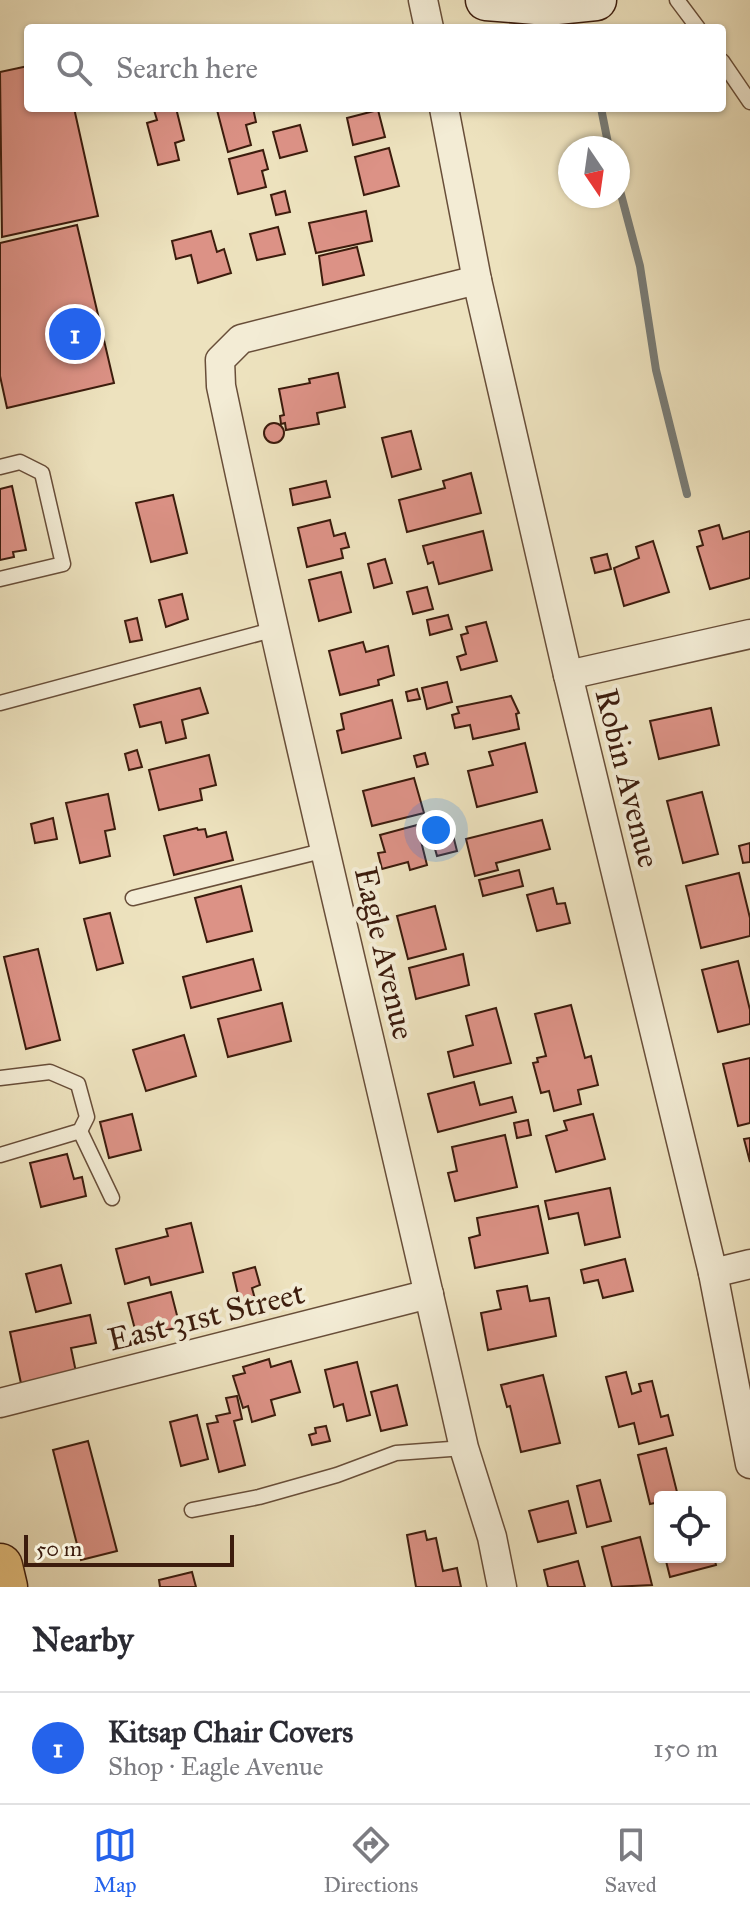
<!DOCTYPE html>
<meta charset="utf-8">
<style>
:root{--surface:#fff;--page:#f7f7f7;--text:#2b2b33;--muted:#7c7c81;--line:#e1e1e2;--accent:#2563eb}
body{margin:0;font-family:"IM FELL Great Primer",serif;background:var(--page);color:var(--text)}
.controls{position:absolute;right:24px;bottom:24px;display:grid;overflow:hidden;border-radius:8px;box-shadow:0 2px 6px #0004}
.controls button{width:72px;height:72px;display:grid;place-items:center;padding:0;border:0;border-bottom:2px solid var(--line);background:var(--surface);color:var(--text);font:40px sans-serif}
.compass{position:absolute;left:558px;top:136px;width:72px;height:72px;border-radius:50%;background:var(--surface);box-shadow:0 2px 6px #0004;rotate:167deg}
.scale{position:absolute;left:24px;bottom:20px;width:210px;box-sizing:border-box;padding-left:8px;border:4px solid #3c1c0d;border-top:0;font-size:22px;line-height:28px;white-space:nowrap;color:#3c1c0d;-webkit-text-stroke:6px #f3ecd5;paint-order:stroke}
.you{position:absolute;left:436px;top:830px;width:28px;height:28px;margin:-20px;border:6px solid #fff;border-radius:50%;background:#1a73e8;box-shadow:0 0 0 12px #1a73e833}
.badge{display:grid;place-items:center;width:52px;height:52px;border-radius:50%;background:var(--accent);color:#fff;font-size:26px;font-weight:700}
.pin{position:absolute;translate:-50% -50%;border:4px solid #fff;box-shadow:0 2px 8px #0006}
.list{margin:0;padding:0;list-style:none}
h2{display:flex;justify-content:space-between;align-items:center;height:104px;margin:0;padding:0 32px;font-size:34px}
h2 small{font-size:26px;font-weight:400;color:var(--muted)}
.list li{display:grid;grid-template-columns:52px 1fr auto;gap:24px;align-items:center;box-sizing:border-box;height:112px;padding:0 32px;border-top:2px solid var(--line)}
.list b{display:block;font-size:30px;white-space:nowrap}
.list p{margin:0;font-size:26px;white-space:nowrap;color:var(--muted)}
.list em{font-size:26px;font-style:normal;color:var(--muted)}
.icon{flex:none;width:44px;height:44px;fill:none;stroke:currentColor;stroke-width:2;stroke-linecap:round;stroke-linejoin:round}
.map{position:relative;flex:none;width:750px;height:1587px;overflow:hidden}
.search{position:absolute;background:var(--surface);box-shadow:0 2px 6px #0004;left:24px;right:24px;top:24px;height:88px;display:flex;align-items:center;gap:20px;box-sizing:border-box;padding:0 28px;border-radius:8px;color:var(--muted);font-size:30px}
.sheet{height:216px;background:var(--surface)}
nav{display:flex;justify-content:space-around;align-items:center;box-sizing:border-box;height:112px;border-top:2px solid var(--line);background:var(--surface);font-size:22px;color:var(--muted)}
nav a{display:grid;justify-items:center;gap:4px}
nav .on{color:var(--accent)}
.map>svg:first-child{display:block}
</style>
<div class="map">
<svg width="750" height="1587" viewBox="0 0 750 1587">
<rect width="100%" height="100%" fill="#ede2be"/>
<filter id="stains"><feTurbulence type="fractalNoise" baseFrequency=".0025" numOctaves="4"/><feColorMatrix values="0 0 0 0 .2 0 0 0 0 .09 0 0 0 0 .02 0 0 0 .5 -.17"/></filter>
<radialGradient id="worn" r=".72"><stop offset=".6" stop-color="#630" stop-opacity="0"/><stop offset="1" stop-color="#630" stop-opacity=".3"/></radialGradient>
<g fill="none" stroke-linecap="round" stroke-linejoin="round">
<g stroke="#777b76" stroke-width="8">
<polyline points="601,108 609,148"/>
<polyline points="618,183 640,266 656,370 687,494"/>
</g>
</g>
<g fill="#dc9286" stroke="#3c1c0d" stroke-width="2">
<polygon points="28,66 28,108 74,108 98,216 2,237 0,72"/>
<polygon points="162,108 176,108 184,140 175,143 179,160 158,165 147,123 157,120 154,110"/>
<polygon points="224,108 253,108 256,122 246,125 251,145 228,152 217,110"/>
<polygon points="378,110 385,137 353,145 347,118"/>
<polygon points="300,125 307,151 280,158 273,132"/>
<polygon points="389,148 399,186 364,195 355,157"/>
<polygon points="263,150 268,169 262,171 266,187 238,194 229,159"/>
<polygon points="285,191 290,212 276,215 271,195"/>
<polygon points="366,211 372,241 316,253 309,223"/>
<polygon points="77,225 114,383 7,408 0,376 0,243"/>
<polygon points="278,227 285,254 257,260 250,234"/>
<polygon points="211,231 217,252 224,249 231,273 198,283 191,255 176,259 172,241"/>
<polygon points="357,247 364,275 323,285 319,256"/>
<polygon points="338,373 345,407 317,413 319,424 286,430 285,423 281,424 280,416 284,415 279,389 310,383 309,379"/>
<circle cx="274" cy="433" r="10"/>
<polygon points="411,431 421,469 392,477 382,438"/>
<polygon points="471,473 481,513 407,532 399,500 445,488 443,481"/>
<polygon points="326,481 330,497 293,505 290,489"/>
<polygon points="12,486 26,550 13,552 14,557 0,560 0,489"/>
<polygon points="173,495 187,553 151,562 136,503"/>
<polygon points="330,520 334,536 345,533 349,547 341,549 343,558 307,567 298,528"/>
<polygon points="719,525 723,539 750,531 750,578 710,589 697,547 703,545 699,531"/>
<polygon points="483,531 492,570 439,584 433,562 428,564 423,546"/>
<polygon points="653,541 669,592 624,606 614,568 639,558 636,547"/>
<polygon points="607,554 611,569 595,573 591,558"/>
<polygon points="385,559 392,583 374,588 368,564"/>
<polygon points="341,572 351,612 319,621 309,580"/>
<polygon points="427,587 433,609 413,614 407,592"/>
<polygon points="182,594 188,619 166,627 159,600"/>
<polygon points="448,615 452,629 430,635 427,620"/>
<polygon points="137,618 142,640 130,642 125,621"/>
<polygon points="486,622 497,661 461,670 457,657 466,654 461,635 468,633 466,627"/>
<polygon points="363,642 366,652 388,646 394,675 378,680 379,685 340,695 329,651"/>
<polygon points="447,682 452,702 427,709 422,688"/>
<polygon points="200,688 208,713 182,720 186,738 166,743 161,722 140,727 134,705"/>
<polygon points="417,689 420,699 408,701 406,692"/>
<polygon points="511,696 519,713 516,714 519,729 473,739 470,725 455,728 452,715 459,713 457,707"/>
<polygon points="392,700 401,738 342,753 337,731 344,729 341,714"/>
<polygon points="711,708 719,745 659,759 650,721"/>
<polygon points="525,743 537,792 477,807 468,771 493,765 489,752"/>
<polygon points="137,750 142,767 129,770 125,754"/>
<polygon points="425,753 428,764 417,767 414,756"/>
<polygon points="209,755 216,785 200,789 202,800 159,810 149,770"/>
<polygon points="414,778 424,813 372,826 363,791"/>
<polygon points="702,792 718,854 683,863 667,801"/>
<polygon points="108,794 115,829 105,831 110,856 80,863 66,803"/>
<polygon points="53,818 57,839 35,843 31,824"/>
<polygon points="449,819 457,851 437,856 428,824"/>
<polygon points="542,820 550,849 496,863 498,870 475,876 466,839"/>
<polygon points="417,825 427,865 410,870 408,862 382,869 378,853 385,852 380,835"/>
<polygon points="197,828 198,830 205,829 207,837 226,832 233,860 174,875 164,836"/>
<polygon points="750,843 750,862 743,863 739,846"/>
<polygon points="519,870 523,886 483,896 479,880"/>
<polygon points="739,873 750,918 750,936 701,948 686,886"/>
<polygon points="241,886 252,931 207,942 195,898"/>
<polygon points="553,888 557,904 565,903 570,923 537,931 527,895"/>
<polygon points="435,906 446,949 408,959 397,916"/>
<polygon points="110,913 123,963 97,970 84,919"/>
<polygon points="38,949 60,1040 26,1049 4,957"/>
<polygon points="463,954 469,985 416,999 409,968"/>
<polygon points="253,959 261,990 191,1008 183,977"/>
<polygon points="738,961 750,1010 750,1024 718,1032 702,970"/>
<polygon points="282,1003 291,1041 228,1057 218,1019"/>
<polygon points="571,1005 585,1058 591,1056 598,1085 578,1090 581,1104 554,1111 549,1091 541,1093 533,1063 538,1062 537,1058 546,1056 535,1014"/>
<polygon points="496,1008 511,1063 454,1077 448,1052 473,1045 466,1016"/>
<polygon points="184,1035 196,1076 146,1091 133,1050"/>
<polygon points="750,1058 750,1123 738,1126 723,1064"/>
<polygon points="474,1082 480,1105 512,1097 516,1112 438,1132 428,1094"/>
<polygon points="132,1114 141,1150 109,1158 100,1122"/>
<polygon points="593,1114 605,1159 556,1172 546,1136 567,1130 564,1121"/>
<polygon points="528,1120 531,1135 517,1138 514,1123"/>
<polygon points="505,1135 517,1187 455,1201 448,1173 457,1171 452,1147"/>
<polygon points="750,1138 750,1162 744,1139"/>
<polygon points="67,1154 74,1179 82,1177 86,1196 41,1207 30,1163"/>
<polygon points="610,1188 620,1237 585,1245 578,1213 549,1219 545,1201"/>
<polygon points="538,1206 548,1253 475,1268 469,1238 480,1235 477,1218"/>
<polygon points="191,1223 203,1272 151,1285 149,1277 125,1284 116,1249 168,1236 166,1229"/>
<polygon points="625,1259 633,1291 603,1298 598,1280 584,1283 581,1270"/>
<polygon points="61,1265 71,1303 36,1312 26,1274"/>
<polygon points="255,1267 260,1285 252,1288 255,1299 240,1303 233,1273"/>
<polygon points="527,1286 530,1301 549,1298 556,1336 488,1350 481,1313 501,1309 497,1291"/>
<polygon points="171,1292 180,1327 137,1337 128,1303"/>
<polygon points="90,1315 96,1343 71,1348 77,1377 22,1388 10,1332"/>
<polygon points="269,1359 271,1367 291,1361 300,1392 271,1400 275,1415 252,1422 248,1406 243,1408 233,1376 245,1373 243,1367"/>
<polygon points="357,1362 370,1415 347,1421 343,1404 334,1407 325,1370"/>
<polygon points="626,1372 632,1394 641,1391 639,1384 652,1381 661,1417 668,1415 673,1435 639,1444 634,1423 619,1427 606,1377"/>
<polygon points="543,1375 560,1443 521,1452 510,1406 507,1407 501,1385"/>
<polygon points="397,1385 407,1425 381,1431 371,1392"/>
<polygon points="237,1396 242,1419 234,1421 245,1465 219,1472 207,1424 218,1422 216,1416 230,1413 226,1398"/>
<polygon points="197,1415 208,1459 181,1466 170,1422"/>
<polygon points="326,1426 330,1441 312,1445 309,1435 316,1433 315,1428"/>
<polygon points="88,1441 117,1551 81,1560 53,1450"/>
<polygon points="666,1448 678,1496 660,1497 660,1502 650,1504 638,1455"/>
<polygon points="600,1480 611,1521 587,1527 577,1486"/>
<polygon points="568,1501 576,1533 538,1542 529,1511"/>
<polygon points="425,1531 427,1540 436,1538 443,1571 457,1568 461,1587 416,1587 407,1535"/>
<polygon points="640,1537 652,1585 612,1587 602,1547"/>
<polygon points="665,1557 714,1557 716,1565 670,1577"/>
<polygon points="578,1561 585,1587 548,1587 544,1570"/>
<polygon points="192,1572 196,1587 160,1587 159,1580"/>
</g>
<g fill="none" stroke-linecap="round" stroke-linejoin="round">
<defs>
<g id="lane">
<polyline points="677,0 698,28"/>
<polyline points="722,61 750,102"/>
<polyline points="0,467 20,462 42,473 63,564 0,579"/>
<polyline points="0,703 272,630"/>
<polyline points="133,898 326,850"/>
<polyline points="0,1078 50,1072 78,1084 87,1117 80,1131 0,1155"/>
<polyline points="80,1131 112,1198"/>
<polyline points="192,1510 259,1497 337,1475 396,1453 464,1448"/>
</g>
<g id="street">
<polyline points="423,0 429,28"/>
<polyline points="444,108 477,280 568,675 713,1273 750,1464"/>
<path d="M 477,280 L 241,339 L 220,360 L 221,386 C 296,741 384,1093 464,1448 L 492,1537 L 502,1587"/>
<polyline points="568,675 750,634"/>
<polyline points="713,1273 750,1264"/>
<polyline points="0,1403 429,1294"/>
</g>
<polyline id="secondary" points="486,0 547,5 596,0"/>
<polyline id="primary" points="0,1566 5,1587"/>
</defs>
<use href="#lane" stroke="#684e39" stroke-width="17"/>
<use href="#street" stroke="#684e39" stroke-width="31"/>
<use href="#secondary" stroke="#3c1c0d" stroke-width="43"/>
<use href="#primary" stroke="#3c1c0d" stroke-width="47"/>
<use href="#lane" stroke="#f3ecd5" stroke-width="14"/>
<use href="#street" stroke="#f3ecd5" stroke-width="28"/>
<use href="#secondary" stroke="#f3ecd5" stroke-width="40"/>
<use href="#primary" stroke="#e6c17f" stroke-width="44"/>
</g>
<g text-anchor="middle" stroke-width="8" stroke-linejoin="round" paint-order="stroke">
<g font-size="32" fill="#3c1c0d" stroke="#f3ecd5">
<text transform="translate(628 778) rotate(76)" y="11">Robin Avenue</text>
<text transform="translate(385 953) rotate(77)" y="11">Eagle Avenue</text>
<text transform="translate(206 1316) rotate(-14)" y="11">East 31st Street</text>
</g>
</g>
<rect width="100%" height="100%" filter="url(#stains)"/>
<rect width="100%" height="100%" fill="url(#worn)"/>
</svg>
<div class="controls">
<button><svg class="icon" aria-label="locate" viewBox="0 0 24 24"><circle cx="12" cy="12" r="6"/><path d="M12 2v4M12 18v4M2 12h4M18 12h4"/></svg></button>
</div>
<svg class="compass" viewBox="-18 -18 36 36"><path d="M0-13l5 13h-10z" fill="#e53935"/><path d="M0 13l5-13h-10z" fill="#7c7c81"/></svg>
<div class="scale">50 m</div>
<div class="you"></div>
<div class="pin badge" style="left:75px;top:334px">1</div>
<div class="search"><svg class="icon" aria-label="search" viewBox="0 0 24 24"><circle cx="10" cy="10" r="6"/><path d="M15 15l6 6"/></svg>Search here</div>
</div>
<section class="sheet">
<h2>Nearby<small></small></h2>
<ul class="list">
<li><span class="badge">1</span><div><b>Kitsap Chair Covers</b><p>Shop · Eagle Avenue</p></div><em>150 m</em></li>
</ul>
</section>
<nav>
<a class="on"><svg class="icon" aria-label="map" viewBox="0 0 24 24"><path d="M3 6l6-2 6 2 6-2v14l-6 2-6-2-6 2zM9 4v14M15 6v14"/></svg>Map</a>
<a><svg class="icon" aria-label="directions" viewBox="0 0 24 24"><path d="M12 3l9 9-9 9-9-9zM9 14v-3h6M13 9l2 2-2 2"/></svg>Directions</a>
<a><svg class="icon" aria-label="saved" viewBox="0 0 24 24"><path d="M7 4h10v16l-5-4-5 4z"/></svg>Saved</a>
</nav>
